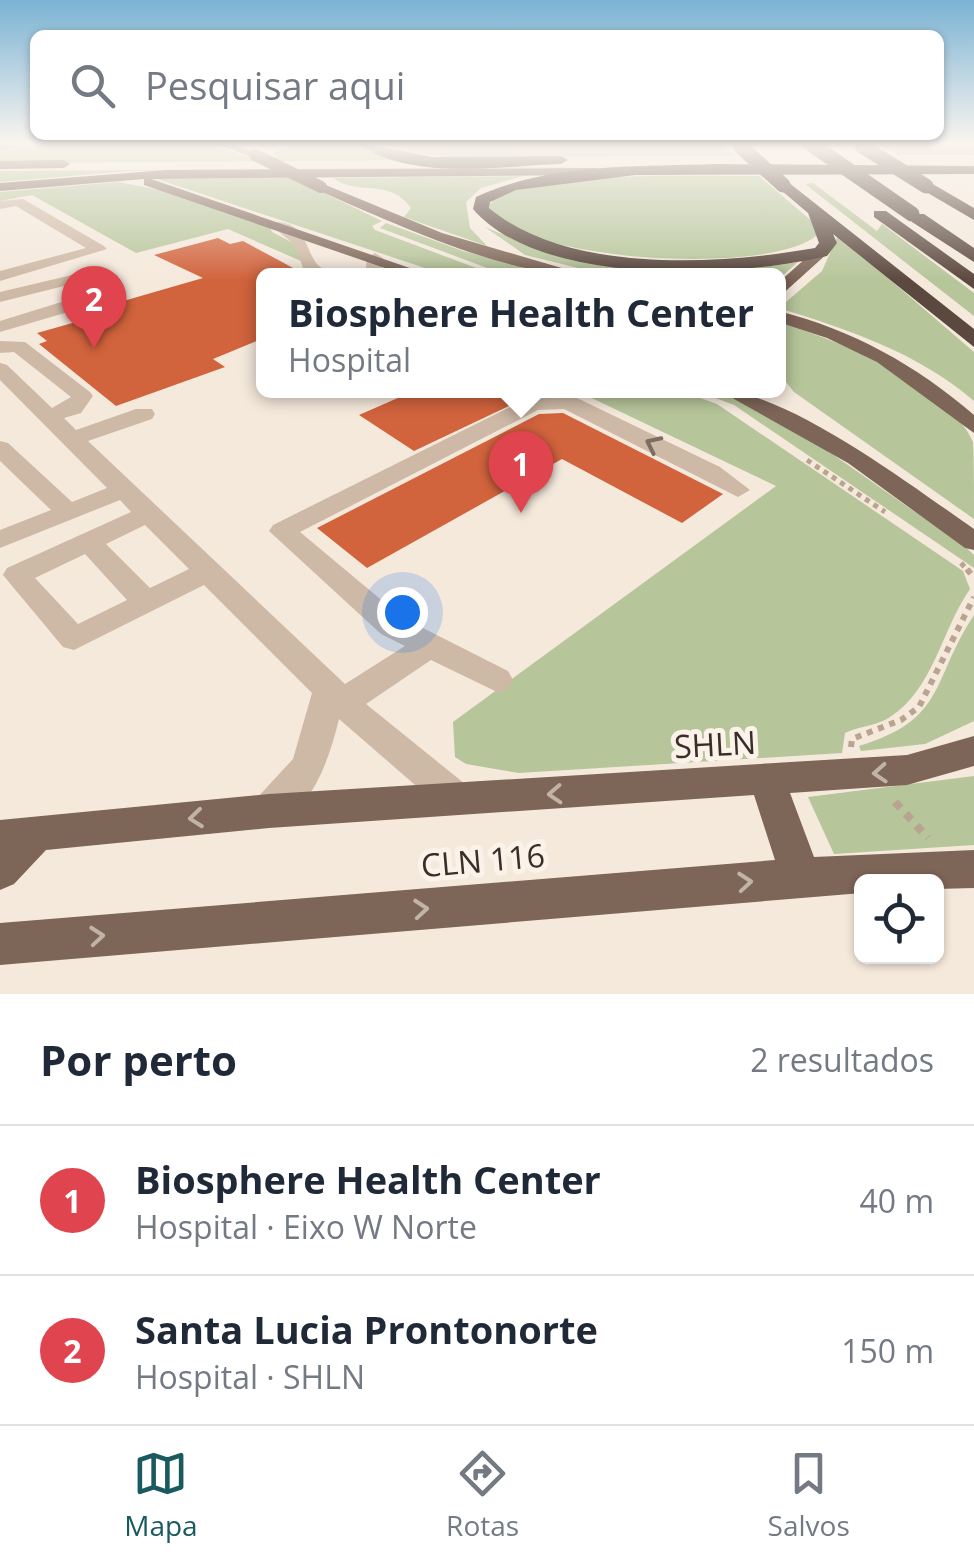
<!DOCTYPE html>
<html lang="pt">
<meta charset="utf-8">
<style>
:root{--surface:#fff;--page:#f2f2f3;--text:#1f2937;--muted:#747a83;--line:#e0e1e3;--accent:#195a60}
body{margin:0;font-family:"Open Sans",sans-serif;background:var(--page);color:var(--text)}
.controls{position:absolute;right:30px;bottom:30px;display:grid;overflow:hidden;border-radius:15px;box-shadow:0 2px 8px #0004}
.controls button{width:90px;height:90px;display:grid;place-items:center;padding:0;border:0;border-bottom:2px solid var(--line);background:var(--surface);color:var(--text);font:50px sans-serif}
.you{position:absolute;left:402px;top:612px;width:35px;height:35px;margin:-25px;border:8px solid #fff;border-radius:50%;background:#1a73e8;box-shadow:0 0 0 15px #1a73e833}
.badge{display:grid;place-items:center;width:65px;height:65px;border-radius:50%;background:var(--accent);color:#fff;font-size:32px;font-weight:700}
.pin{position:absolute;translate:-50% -82px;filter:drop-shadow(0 2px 5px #0008)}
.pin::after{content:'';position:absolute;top:52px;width:35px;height:30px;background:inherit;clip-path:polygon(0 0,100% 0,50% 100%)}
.popup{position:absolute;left:256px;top:268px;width:530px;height:130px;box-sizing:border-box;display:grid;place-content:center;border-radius:15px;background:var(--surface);filter:drop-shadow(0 2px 8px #0005);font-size:32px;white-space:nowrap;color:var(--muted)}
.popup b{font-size:38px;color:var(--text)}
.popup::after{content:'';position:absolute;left:50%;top:100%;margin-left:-20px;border:20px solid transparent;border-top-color:var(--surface)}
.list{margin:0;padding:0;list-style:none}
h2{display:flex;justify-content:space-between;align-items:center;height:130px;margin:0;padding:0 40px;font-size:42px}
h2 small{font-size:32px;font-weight:400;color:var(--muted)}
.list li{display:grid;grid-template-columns:65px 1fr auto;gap:30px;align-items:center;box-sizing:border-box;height:150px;padding:0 40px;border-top:2px solid var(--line)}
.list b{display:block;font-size:38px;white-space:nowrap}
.list p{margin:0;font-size:32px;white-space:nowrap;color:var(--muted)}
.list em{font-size:32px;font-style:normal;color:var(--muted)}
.icon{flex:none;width:55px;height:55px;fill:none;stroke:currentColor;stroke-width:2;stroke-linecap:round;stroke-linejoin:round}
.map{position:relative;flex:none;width:974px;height:994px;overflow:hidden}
.search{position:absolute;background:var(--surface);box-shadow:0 2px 8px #0004;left:30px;right:30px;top:30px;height:110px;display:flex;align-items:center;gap:25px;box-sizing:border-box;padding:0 35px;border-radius:15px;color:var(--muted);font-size:38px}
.sheet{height:430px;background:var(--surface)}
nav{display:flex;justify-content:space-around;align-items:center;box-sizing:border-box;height:140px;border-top:2px solid var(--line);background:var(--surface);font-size:28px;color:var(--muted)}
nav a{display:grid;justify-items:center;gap:5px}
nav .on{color:var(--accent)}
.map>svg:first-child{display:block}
</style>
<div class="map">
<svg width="974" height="994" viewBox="0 0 974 994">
<rect width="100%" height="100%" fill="#f5e9dc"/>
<g fill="#b6c59a">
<path d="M 57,142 L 207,142 L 250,158 L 276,157 L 273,153 C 325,129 376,153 429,160 L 0,163 L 0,150 Z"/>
<polygon points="376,142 720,142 734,156 449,157 403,152"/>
<polygon points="875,142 974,142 974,155 897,155"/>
<polygon points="974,164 130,171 0,182 0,171"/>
<path d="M 523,176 L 481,188 L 466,202 L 470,228 L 487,246 L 404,217 L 411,208 C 389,177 360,197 333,178 Z"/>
<path d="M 759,176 L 814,223 L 817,235 C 772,276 515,263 489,206 C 507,168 713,177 759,176 Z"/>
<polygon points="293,178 382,221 372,226 375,230 495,275 446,275 157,179"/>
<polygon points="118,182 160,190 270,227 272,232 299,246 301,261 228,229 136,253 32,195 0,201 0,192"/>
<polygon points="813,183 877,231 882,224 974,293 974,316 805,184"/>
<polygon points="386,223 463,251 554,275 506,275 380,228"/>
<path d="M 485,227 C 579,268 697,279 798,262 L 779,279 L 607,275 L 525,255 Z"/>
<path d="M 838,235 L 974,352 L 974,401 C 917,352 849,330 779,308 L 822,271 Z"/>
<path d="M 778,322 C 835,339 947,384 973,442 C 974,461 974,498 974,519 L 794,392 L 779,373 Z"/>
<path d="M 577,391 L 681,391 L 717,404 L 963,571 L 970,589 C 942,629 933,690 890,717 C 877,726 859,726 845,733 L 842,753 L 519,773 L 466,764 L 455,757 L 453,722 L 776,486 Z"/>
<path d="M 697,391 C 765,391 893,503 957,539 L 974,555 L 974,568 L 734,405 Z"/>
<path d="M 974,615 L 974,721 L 925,744 L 861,751 L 859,746 C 947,719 930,682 974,615 Z"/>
<polygon points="974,776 974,845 834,854 808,797"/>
</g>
<g fill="#d1633d">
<polygon points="218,238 230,244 243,241 308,276 264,276 264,338 213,359 225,367 116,406 39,344 47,341 37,333 76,322 68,317 203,278 154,255"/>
<polygon points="416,390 526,390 534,394 414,451 359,415"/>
<polygon points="563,413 723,494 682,523 562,459 367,568 317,528 539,414"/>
</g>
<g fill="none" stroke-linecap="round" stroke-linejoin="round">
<polyline stroke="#baa390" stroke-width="4" stroke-dasharray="4 4" stroke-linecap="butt" points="689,390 705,396"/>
<g stroke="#baa390" stroke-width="5" stroke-dasharray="5 5" stroke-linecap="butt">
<polyline points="807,460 885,512"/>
<polyline points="961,563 969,572"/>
</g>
<g stroke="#baa390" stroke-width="6" stroke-dasharray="6 6" stroke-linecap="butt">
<polyline points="967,569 974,578"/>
<polyline points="851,747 852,739 901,720 919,707 974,597"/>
</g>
<polyline stroke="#baa390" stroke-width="8" stroke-dasharray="8 8" stroke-linecap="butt" points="895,802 928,838"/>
<g fill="#ceb9a6" fill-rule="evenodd">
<polygon points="23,199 104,246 107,249 0,281 0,271 86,248 16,206 0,209 0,201"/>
<path d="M 274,222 C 307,220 306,255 319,266 C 324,270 329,272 334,276 L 304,271 L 295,245 L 274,228 Z"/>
<polygon points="375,253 383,258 381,276 365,276 367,258"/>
<polygon points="72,275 105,279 119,289 109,300 0,332 0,321 100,290 72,284 0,302 0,292"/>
<path d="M 0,341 L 25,342 L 90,392 L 93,396 L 81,413 L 64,418 L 76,430 L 136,409 L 152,409 L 155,414 L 152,419 L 88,441 L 345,684 L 405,646 L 381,634 L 269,531 L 273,525 L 524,400 L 552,395 L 577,398 L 720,467 L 750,490 L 738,497 L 564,409 L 538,410 L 300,532 L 403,618 L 508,671 L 513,680 L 508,689 L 497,692 L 431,660 L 366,704 L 470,788 L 476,799 L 470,810 L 457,815 L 444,810 L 339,719 C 329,760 312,812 269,828 L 256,823 L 250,811 L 256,799 L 293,759 L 312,693 L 204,585 L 74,650 L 63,647 L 3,575 L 7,568 L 131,512 L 120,500 L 0,548 L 0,530 L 51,510 L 0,461 L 0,441 L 8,443 L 72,502 L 107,488 L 0,380 L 0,363 L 7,365 L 52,408 L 71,397 L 14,352 L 0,353 ZM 145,525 L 189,569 L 150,588 L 106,544 ZM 85,554 L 127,600 L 78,624 L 35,578 Z"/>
</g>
<g fill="#7d6557" fill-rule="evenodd">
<polygon points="36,142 0,150 0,144"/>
<polygon points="213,142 229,142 261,155 251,157"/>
<polygon points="0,161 64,160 70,164 64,168 0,169"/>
<polygon points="597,168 601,175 151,179 433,276 408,276 144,185 144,179 0,191 0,183 167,170"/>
<path d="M 321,183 L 442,233 L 589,276 C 505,276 394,223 317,190 Z"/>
<polygon points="816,249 829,252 778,298 778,283"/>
<path d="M 778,311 C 853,330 916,365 974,415 L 974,433 L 877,362 L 827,338 L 778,322 Z"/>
<path d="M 718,390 C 786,390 916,489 974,529 L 974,550 L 965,548 L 848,463 Z"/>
<polygon points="974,736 974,766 907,785 790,793 814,857 974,850 974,888 936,889 936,882 862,882 862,893 0,965 0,923 775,860 754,795 269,828 46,850 14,884 0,890 0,820 269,794 907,755"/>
</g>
<g fill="#5b483e" fill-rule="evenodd">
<path d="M 356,142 L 432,157 L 561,156 L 568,160 L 561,164 C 499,166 408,182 356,142 Z"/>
<path d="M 714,164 L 974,166 L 974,174 L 635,175 L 516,190 L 490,202 L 489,208 C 567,274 719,265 815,248 L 819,243 L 808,213 L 775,185 L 788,182 L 974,329 L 974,347 L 833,234 L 837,243 L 827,256 C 735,278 540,287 473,209 L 476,197 C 549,163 635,167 714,164 Z"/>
<polygon points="921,183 931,183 974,208 974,220 921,189"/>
<polygon points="874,211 886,211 974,274 974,289 874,217"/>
<polygon points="912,214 924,214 974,248 974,262 912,222"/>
</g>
<polyline stroke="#7d6557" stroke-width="12" points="255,155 321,187"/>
<g stroke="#5b483e" stroke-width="15">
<polyline points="808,142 912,214"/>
<polyline points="862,146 926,186"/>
<polyline points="741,147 783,185"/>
</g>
</g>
<defs><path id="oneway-chevron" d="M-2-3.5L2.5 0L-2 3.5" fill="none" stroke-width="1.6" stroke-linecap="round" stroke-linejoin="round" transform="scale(2.5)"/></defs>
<use stroke="#7d6d61" href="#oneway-chevron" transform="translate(653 444) rotate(-154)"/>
<g stroke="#c2b3a7">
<use href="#oneway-chevron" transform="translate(880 773) rotate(176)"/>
<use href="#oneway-chevron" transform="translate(555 794) rotate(177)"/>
<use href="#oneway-chevron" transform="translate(196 818) rotate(174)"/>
<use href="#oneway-chevron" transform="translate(745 882) rotate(-5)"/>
<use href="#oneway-chevron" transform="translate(421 909) rotate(-5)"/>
<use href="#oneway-chevron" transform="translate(97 936) rotate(-5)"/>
</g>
<linearGradient id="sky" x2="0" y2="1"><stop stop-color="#7bb3d4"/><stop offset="0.51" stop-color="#faf5ef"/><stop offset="1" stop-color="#faf5ef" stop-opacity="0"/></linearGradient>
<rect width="974" height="281" fill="url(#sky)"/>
<g text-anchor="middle" stroke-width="10" stroke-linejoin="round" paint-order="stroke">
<g font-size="32" fill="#3a2e28" stroke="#fbf3e9">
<text transform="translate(715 745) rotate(-3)" y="11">SHLN</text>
<text transform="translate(483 861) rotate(-5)" y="11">CLN 116</text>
</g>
</g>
</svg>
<div class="controls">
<button><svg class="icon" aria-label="locate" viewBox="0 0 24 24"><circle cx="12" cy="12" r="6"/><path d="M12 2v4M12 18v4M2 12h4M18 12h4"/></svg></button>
</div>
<div class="you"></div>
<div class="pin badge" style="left:521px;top:513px;background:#e0444e">1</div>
<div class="popup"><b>Biosphere Health Center</b>Hospital</div>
<div class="pin badge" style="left:94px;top:348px;background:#e0444e">2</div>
<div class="search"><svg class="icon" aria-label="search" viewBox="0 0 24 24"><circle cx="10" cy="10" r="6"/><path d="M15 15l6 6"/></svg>Pesquisar aqui</div>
</div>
<section class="sheet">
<h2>Por perto<small>2 resultados</small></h2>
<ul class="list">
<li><span class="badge" style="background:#e0444e">1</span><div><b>Biosphere Health Center</b><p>Hospital · Eixo W Norte</p></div><em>40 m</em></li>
<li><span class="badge" style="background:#e0444e">2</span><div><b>Santa Lucia Prontonorte</b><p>Hospital · SHLN</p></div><em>150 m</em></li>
</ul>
</section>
<nav>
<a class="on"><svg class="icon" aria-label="map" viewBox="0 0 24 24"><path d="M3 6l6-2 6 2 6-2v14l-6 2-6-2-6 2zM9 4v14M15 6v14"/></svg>Mapa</a>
<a><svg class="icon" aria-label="directions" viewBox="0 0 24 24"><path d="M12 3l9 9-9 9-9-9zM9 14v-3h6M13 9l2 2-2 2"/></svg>Rotas</a>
<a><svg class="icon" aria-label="saved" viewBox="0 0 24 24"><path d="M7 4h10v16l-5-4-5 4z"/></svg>Salvos</a>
</nav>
